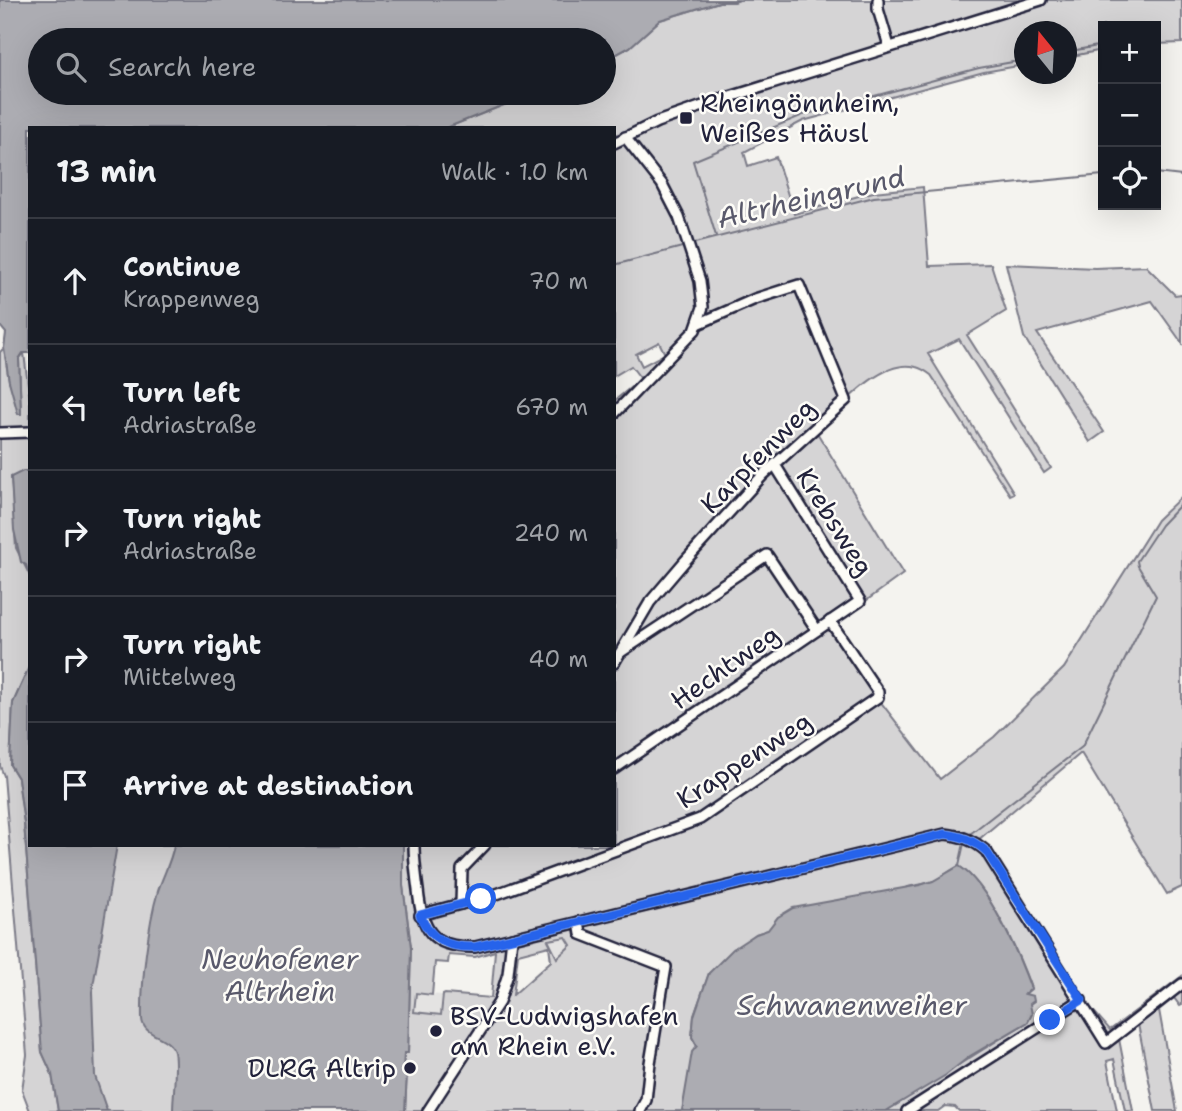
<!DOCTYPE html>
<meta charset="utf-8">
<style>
:root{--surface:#171b24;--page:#242831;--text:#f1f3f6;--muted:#9ea1a6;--line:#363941}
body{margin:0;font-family:"Shantell Sans",sans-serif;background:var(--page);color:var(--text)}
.controls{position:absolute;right:21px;top:21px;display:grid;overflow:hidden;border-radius:0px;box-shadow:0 7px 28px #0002}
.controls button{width:63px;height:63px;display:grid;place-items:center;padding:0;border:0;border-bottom:2px solid var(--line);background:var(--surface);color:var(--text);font:35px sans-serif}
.compass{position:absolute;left:1014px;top:21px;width:63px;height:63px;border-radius:50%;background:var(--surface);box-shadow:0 7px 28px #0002;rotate:342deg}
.stop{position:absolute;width:21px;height:21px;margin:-16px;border:5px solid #2563eb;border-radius:50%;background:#fff}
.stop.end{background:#2563eb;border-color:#fff;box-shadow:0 2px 7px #0008}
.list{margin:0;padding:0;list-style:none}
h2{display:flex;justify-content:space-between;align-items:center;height:91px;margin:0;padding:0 28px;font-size:30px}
h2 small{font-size:23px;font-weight:400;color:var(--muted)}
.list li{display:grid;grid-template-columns:46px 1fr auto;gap:21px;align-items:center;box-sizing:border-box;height:126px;padding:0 28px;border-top:2px solid var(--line)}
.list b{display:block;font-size:26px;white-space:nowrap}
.list p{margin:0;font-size:23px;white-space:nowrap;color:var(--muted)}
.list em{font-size:23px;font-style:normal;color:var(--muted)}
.icon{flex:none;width:38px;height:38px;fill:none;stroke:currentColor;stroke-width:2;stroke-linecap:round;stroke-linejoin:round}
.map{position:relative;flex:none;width:1182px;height:1111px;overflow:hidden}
.search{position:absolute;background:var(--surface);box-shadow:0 7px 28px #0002;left:28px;top:28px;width:588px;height:77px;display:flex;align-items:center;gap:18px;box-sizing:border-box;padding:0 24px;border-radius:38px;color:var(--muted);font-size:26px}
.panel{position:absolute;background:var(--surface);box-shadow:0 7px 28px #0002;left:28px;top:126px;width:588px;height:721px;border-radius:0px}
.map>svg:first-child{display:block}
</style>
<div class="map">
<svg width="1182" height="1111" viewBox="0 0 1182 1111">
<rect width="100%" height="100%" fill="#f4f3ef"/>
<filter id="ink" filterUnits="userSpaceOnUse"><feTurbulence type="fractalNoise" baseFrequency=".0143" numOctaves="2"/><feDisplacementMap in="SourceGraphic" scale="14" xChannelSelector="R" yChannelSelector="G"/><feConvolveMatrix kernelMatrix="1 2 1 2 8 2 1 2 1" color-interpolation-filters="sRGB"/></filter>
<g filter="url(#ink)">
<g fill="#e4e3e2">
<polygon points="567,936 571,944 558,958 548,940"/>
<polygon points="416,993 443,995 441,1015 414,1012"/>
</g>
<g fill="#d5d4d5" stroke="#7c7b88" stroke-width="2" fill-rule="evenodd">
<path d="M 739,0 L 872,0 L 872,2 L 883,3 L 883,0 L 1182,0 L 1182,43 L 1156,44 L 1156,26 L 1103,26 L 1103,50 L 1067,57 L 1066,32 L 1024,32 L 1024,65 L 984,72 L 803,121 L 744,152 L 748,166 L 776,157 L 794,214 L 873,192 L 923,187 L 929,266 L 991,264 L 1006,311 L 967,335 L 1051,468 L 1044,473 L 959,339 L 928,354 L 1014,493 L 1010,495 L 931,375 C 927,372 921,368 916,367 C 881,357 839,409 816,431 L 903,574 L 837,622 L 884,697 L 880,701 L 940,779 L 994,737 L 1064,668 L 1157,520 L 1182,496 L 1182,887 L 1167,894 L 1081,753 L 977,841 L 1083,999 L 1110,1030 L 1182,976 L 1182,1005 L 1180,1006 L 1174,998 L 1159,1010 L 1177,1111 L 1155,1111 L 1138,1024 L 1119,1039 L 1133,1111 L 1125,1111 L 1114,1059 L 1107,1061 L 1117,1111 L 959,1111 L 955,1107 L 945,1106 L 938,1111 L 886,1111 C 934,1081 979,1051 1028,1022 L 1027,996 L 1025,994 L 1031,988 C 1019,955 989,885 959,866 C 950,870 943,877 934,881 C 923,886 910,884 900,890 L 778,917 L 768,930 L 756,934 L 709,973 L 694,1016 L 692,1037 L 697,1046 L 682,1111 L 405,1111 L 407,1072 L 403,1071 L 404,1053 L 408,1053 L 411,947 L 403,886 L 403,845 L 614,845 L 614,401 L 641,379 L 631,366 L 614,376 L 614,128 L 446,128 L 534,93 L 604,93 L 604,61 L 630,47 L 660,20 L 719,2 L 734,2 ZM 659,342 L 665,354 L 642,366 L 636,354 ZM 566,937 L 571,945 L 557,958 L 548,940 ZM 549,946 L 551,961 L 513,995 L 518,954 ZM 495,951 L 491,998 L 445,994 L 443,995 L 441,1015 L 414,1012 L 416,993 L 432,995 L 435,962 L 448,963 L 449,955 L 475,957 Z"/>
<polygon points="1006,264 1095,268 1146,266 1175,295 1182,294 1182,343 1152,301 1037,333 1104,432 1090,442 1024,337"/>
<polygon points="4,348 9,381 21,414 19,359 24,353 30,402 30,477 29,471 11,477 16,548 30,576 30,665 13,703 10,765 18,778 24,823 42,1052 52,1074 58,1111 30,1111 22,1090 27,1055 4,776 0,766 0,352"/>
<polygon points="94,845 212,845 259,1111 83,1111"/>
</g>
<g fill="#acacb2" stroke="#757582" stroke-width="2">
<polygon points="0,0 739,0 734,2 719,2 660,20 630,47 604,61 604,40 40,40 40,93 534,93 446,128 30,128 30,353 23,353 19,359 21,414 18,414 9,381 4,348 6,333 0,326"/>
<polygon points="23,471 28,471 30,477 30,576 26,565 21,562 14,530 11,477"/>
<polygon points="30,665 30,845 117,845 92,992 95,1076 107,1111 58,1111 52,1074 42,1052 24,823 18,778 10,765 13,703"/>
<path d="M 174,845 L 403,845 L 403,886 L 411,947 L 408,1053 L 404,1053 L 403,1070 L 407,1071 L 405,1111 L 173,1111 C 173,1096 177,1065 174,1052 C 169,1035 143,1037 142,1019 C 141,983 148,925 158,891 C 163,875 171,862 174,845 Z"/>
<path d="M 959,866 C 989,885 1019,956 1031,989 L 1025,994 L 1033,996 L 1034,1001 L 1030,1004 L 1032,1014 L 1028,1022 L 970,1056 L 946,1075 L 886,1111 L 682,1111 L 692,1052 L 697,1046 L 692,1037 L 694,1016 L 709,973 L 733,949 L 756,934 L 768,930 L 778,917 L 793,908 L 920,885 L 933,881 Z"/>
</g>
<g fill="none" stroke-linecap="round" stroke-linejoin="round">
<g stroke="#757582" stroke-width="2">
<polyline points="1066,52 1103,45"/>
<polyline points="1156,173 1182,176"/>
<polyline points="716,236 693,161 803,115 979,68 1024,60"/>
<polyline points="691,244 874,197 1103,175"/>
<polyline points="614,265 686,246"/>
<polyline points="970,834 1082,747 1156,596 1138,566 1137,561 1161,525 1182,503"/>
<polyline points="959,866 964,843"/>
</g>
<defs>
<g id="minor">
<polyline points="878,0 878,9 889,46"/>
<polyline points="614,143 657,122 717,101 1041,0"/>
<polyline points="614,414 695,330 703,307 700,281 679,217 662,184 625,137"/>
<polyline points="0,433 30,432"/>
<polyline points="621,652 767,555 817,630"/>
<polyline points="614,663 650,602 685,561 763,475 846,400 799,285 755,299 698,324"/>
<polyline points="614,769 860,601 775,465"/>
<path d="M 414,845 C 414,860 416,875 418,890 C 422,930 431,948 475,947 L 945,834 C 962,836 973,840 986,851 L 1106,1043 L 1182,984"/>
<polyline points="461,904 462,869 485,845"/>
<polyline points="420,915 494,895 700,819 878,697 878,692 830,621"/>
<polyline points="579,922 581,934 666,967 650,1063 646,1100 640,1111"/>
<polyline points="428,1111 499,1002 508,974 512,938"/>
<polyline points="907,1111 1081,1000"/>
</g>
</defs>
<use href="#minor" stroke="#22223b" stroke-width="14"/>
<use href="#minor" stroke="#fdfcf7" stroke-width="9"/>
</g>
</g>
<g fill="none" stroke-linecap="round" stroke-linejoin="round" filter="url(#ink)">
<path stroke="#2563eb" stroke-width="9" d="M 481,899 L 420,915 C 430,940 449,948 475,947 L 945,834 C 962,836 973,840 986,851 L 1082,1000 L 1050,1020"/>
</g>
<g fill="#22223b" stroke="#fdfcf7" stroke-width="2.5">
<rect x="679" y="111" width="14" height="14" rx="3.5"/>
<circle cx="436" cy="1031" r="7"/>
<circle cx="410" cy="1068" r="7"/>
</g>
<g text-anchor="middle" stroke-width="5" stroke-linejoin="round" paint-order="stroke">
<g font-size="26" fill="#22223b" stroke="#fdfcf7" text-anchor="start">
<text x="700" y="112">Rheingönnheim,<tspan x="700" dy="30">Weißes Häusl</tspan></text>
<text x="450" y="1025">BSV-Ludwigshafen<tspan x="450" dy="30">am Rhein e.V.</tspan></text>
<text x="396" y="1077" text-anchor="end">DLRG Altrip</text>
</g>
<g font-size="26" fill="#22223b" stroke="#fdfcf7">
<text transform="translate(758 456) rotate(-45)" y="9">Karpfenweg</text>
<text transform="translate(835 522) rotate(58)" y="9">Krebsweg</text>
<text transform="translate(725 667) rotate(-35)" y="9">Hechtweg</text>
<text transform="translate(744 760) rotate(-33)" y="9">Krappenweg</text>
</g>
<g font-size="28" font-style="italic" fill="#59596b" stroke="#fdfcf7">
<text transform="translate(811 197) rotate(-13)" y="10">Altrheingrund</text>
<text x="280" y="969">Neuhofener<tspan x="280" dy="32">Altrhein</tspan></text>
<text x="852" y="1015">Schwanenweiher</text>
</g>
</g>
</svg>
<div class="controls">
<button>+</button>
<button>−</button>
<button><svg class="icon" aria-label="locate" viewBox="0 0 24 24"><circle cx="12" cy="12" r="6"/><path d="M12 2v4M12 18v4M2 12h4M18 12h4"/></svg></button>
</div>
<svg class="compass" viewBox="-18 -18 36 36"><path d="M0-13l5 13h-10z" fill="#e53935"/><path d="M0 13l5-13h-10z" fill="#9ea1a6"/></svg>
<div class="stop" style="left:481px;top:899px"></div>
<div class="stop end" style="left:1050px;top:1020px"></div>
<div class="search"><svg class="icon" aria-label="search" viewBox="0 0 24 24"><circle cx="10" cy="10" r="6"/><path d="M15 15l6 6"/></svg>Search here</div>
<section class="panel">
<h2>13 min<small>Walk · 1.0 km</small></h2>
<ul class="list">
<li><svg class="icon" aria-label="ahead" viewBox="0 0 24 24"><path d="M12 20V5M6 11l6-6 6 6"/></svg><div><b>Continue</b><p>Krappenweg</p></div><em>70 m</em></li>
<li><svg class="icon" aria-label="left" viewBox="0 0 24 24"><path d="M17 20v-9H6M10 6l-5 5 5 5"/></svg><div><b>Turn left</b><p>Adriastraße</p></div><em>670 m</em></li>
<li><svg class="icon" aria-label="right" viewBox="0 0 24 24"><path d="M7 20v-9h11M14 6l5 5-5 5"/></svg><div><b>Turn right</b><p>Adriastraße</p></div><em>240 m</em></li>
<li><svg class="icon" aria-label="right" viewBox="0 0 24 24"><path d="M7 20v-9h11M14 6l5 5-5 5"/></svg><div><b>Turn right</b><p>Mittelweg</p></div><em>40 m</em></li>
<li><svg class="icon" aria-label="arrive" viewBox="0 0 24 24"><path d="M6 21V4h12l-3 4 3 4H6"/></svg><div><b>Arrive at destination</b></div></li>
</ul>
</section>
</div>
